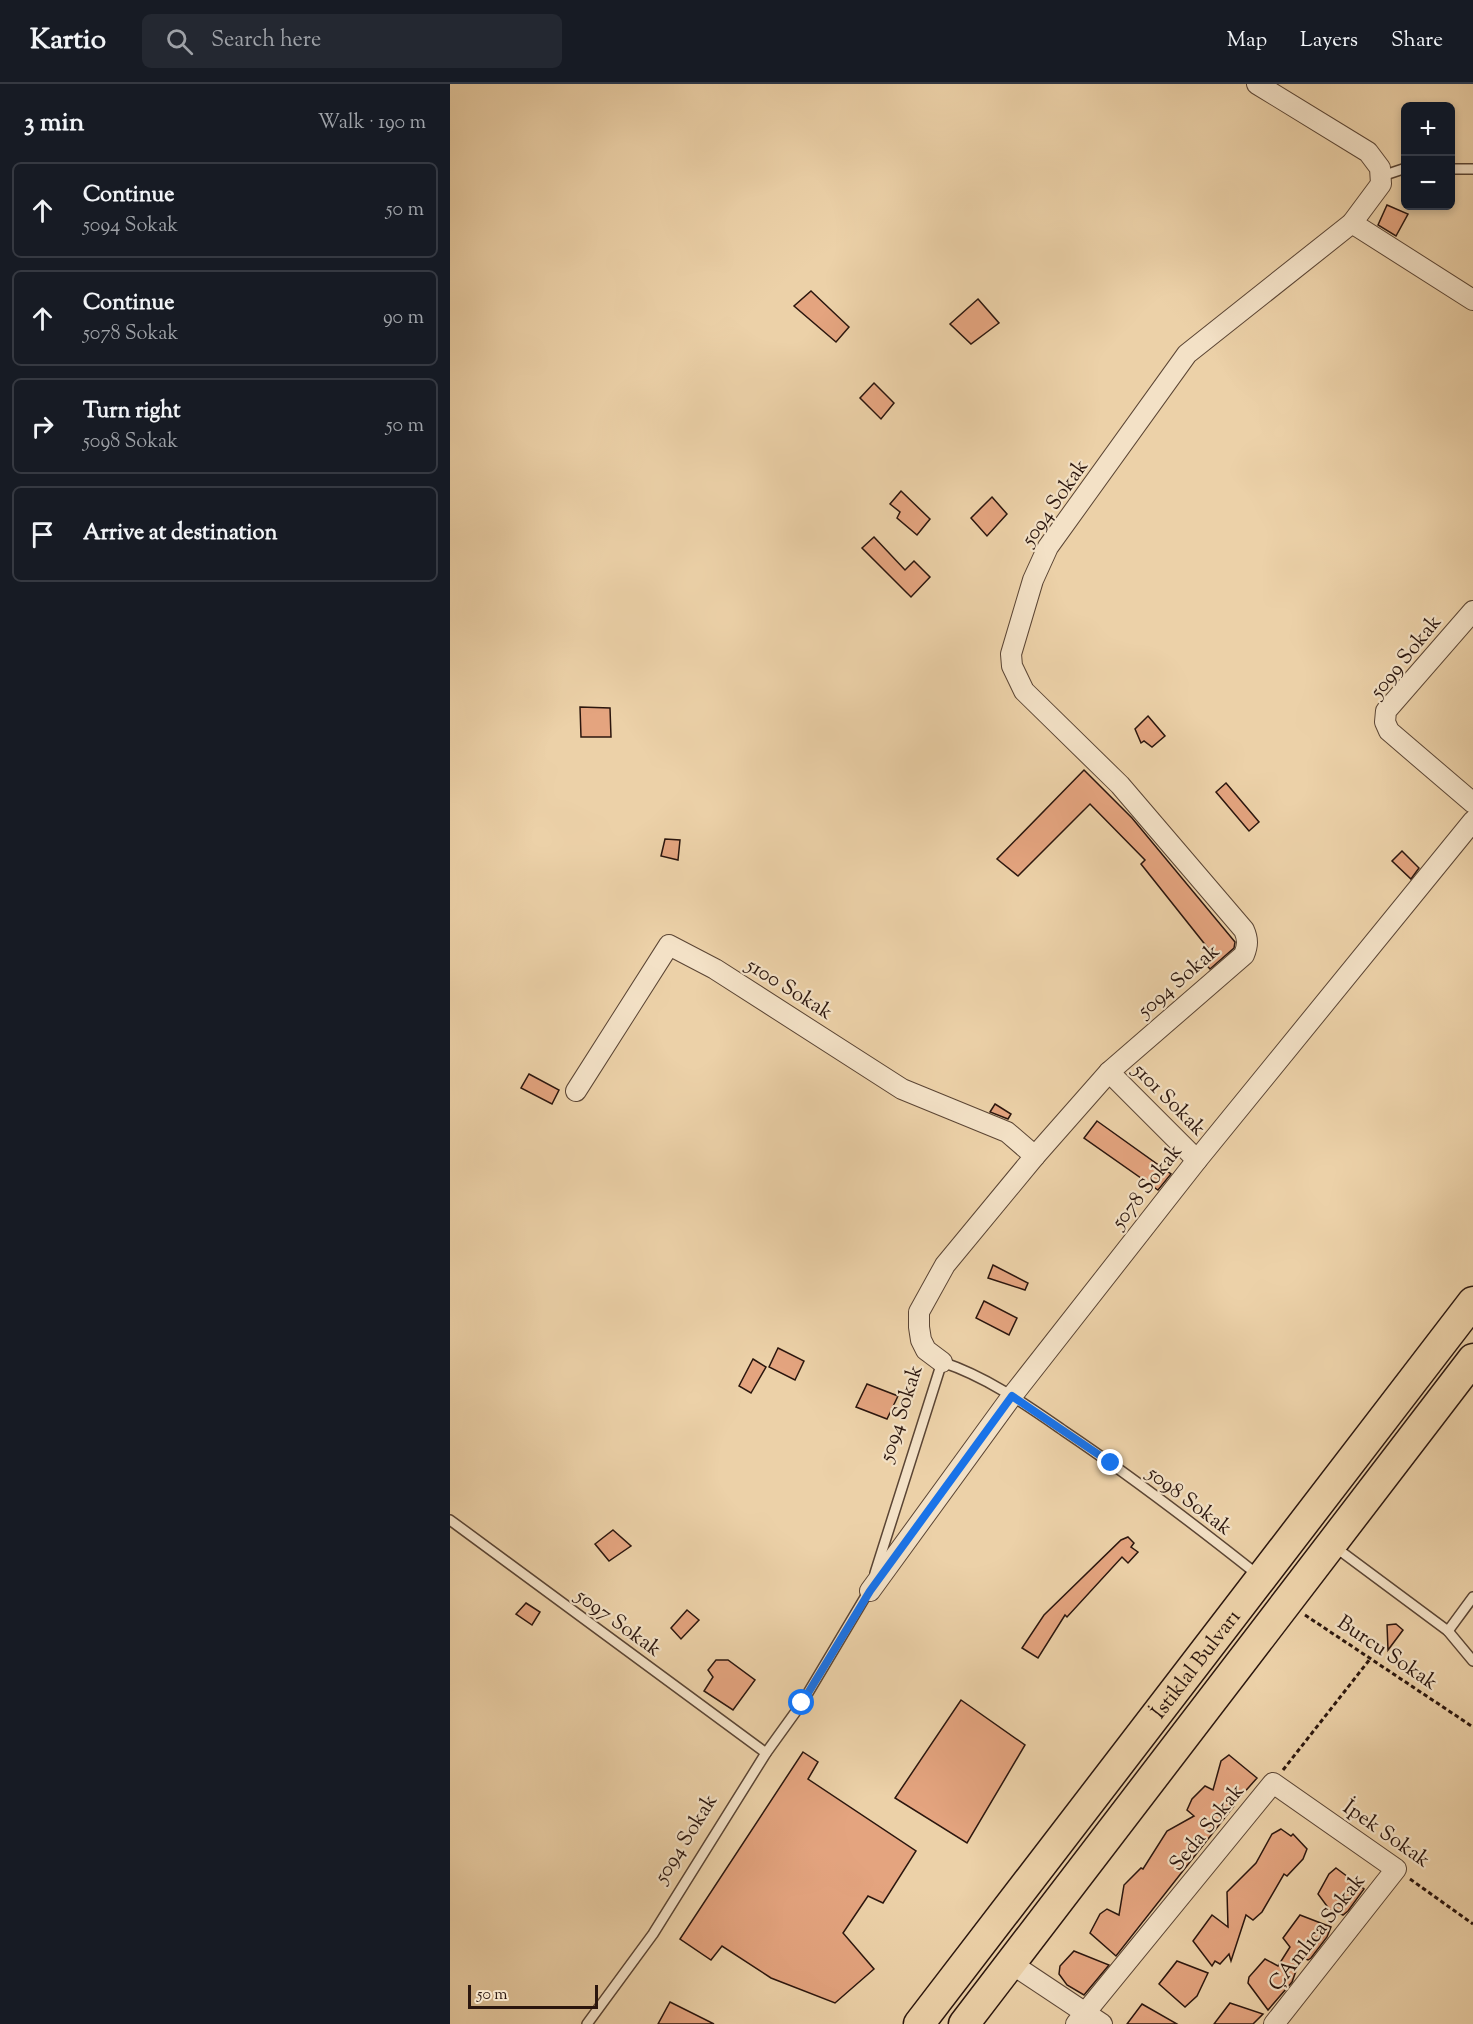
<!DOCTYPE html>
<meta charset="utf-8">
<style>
:root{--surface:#171b24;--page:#242831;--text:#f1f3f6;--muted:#9ea1a6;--line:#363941}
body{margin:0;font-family:"Sorts Mill Goudy",serif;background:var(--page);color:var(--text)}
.controls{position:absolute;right:18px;top:18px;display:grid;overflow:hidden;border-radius:9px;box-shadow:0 3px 9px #0003}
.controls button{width:54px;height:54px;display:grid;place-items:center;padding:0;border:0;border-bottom:2px solid var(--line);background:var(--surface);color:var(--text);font:30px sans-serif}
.scale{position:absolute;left:18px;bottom:15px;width:130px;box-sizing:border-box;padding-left:6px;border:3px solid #2b160e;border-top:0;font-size:16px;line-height:21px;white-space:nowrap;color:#2b160e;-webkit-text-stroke:4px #f3e1c6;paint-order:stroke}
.stop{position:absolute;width:18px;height:18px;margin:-14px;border:4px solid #1a73e8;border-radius:50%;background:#fff}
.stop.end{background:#1a73e8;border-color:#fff;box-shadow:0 2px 6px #0008}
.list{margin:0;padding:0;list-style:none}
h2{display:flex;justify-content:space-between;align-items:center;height:78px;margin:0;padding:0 24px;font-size:26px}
h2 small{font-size:20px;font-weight:400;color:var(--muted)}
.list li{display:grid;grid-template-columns:39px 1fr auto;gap:18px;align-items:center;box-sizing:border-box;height:96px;margin:0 12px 12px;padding:0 12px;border:2px solid var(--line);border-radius:9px}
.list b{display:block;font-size:22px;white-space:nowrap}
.list p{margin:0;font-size:20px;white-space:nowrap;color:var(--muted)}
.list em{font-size:20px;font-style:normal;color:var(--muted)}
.icon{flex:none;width:33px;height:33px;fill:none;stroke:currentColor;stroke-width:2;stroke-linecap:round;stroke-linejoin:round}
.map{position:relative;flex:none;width:1023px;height:1940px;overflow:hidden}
header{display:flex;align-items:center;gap:36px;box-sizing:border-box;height:84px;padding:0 30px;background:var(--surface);border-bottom:2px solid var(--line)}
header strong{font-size:28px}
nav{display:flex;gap:33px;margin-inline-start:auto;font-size:21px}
.search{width:420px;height:54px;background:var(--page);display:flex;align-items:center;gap:15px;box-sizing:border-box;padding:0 21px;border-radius:9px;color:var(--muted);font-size:22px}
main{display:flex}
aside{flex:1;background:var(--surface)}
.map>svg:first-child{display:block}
</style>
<header>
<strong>Kartio</strong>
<div class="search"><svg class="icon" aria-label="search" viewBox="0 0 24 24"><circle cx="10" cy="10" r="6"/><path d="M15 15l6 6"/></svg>Search here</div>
<nav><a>Map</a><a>Layers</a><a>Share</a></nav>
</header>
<main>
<aside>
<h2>3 min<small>Walk · 190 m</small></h2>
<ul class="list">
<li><svg class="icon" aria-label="ahead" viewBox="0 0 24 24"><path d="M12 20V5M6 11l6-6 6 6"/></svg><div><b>Continue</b><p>5094 Sokak</p></div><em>50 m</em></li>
<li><svg class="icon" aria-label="ahead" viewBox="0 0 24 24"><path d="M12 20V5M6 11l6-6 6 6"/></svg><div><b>Continue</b><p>5078 Sokak</p></div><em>90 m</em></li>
<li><svg class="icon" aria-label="right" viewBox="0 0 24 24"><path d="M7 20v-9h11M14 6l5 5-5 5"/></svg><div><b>Turn right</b><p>5098 Sokak</p></div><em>50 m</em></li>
<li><svg class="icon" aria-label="arrive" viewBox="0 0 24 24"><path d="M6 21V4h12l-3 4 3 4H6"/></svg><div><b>Arrive at destination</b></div></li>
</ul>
</aside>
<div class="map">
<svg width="1023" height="1940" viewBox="0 0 1023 1940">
<rect width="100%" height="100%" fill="#ecd1a8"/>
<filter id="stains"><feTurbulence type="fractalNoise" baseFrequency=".00333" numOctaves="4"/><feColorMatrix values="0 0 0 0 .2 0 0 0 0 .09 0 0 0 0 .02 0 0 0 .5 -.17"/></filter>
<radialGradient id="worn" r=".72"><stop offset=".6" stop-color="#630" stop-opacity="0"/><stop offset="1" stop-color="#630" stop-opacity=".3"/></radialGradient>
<g fill="#e4a47f" stroke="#2b160e" stroke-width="1.5">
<polygon points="937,121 958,130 946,152 928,141"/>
<polygon points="361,207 399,243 386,258 344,222"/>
<polygon points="528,215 549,239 521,260 500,240"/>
<polygon points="424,299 444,319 431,335 410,314"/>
<polygon points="451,407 480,435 467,451 447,434 450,428 440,420"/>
<polygon points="542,413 557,430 537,452 521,434"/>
<polygon points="424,453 455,486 464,477 480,493 461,513 412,464"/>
<polygon points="130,623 160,624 161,653 131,653"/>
<polygon points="698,632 715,652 702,663 694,657 691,659 685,645"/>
<polygon points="634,686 682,734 785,858 784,864 760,885 752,876 761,868 691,780 695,776 640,720 568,792 547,775"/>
<polygon points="776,699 809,738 799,747 766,708"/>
<polygon points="215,755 230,756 228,776 211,772"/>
<polygon points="952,767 969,784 961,795 942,777"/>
<polygon points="79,990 109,1006 102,1020 71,1004"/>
<polygon points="545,1020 561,1030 558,1035 540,1028"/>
<polygon points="647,1037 721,1090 708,1106 634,1054"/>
<polygon points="543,1181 578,1199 575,1206 538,1194"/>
<polygon points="534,1217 567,1234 559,1251 526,1234"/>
<polygon points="328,1264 354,1277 345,1296 319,1283"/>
<polygon points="303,1275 316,1283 301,1309 289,1302"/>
<polygon points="417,1300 448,1312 437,1335 406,1323"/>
<polygon points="163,1446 181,1462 159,1477 145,1460"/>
<polygon points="678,1453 684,1459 681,1463 688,1468 678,1479 672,1473 617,1533 615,1531 588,1574 572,1564 594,1531 671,1456"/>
<polygon points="76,1519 90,1528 82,1541 66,1530"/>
<polygon points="237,1526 249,1536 231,1555 221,1544"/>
<polygon points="946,1540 953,1546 938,1566 937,1541"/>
<polygon points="266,1576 278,1576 305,1596 283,1626 254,1607 263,1593 258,1586"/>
<polygon points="511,1616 575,1661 517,1759 445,1714"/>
<polygon points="353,1668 368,1678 358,1695 466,1767 433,1819 418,1812 393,1849 424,1885 385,1919 321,1894 272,1862 261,1876 230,1855"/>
<polygon points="779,1671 807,1694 783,1721 784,1722 666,1872 640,1849 650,1830 657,1825 669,1831 674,1801 691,1784 693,1785 717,1747 744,1732 737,1726 742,1715 755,1702 763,1706 771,1677"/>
<polygon points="831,1745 841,1752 843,1750 857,1765 853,1775 837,1792 834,1790 812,1828 803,1836 796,1831 781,1877 779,1870 770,1880 765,1877 762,1882 743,1857 762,1831 778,1843 777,1808 806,1779 822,1750"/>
<polygon points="886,1784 914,1805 898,1827 893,1831 887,1828 885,1833 868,1810 879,1790"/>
<polygon points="850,1831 881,1843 877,1853 861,1874 858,1876 851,1873 842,1898 818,1926 798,1899 799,1893 815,1875 828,1882 840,1863 833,1854"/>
<polygon points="624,1867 659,1881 634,1911 617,1901 609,1890 610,1882"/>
<polygon points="727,1877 758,1889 747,1912 735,1923 709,1900"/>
<polygon points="220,1918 264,1940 208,1940"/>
<polygon points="780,1919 813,1930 803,1940 764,1940"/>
<polygon points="692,1920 727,1940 677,1940"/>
</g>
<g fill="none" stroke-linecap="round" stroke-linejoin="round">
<defs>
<g id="service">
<polyline points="1000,85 1023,85"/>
<polyline points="932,92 956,84"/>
<polyline points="0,1436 316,1669"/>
<polyline points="885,1463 998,1547 1023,1577"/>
<path d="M 425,1489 L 492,1278 C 537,1293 575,1320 614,1347 C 681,1392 745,1441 808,1491"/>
<polyline points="998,1547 1023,1513"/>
<polyline points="137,1940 203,1850 316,1669 352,1619 420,1505"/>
</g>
<g id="minor">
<polyline points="902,139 1023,216"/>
<polyline points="1023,527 936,627 935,638 939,647 1023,719"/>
<polyline points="659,988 747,1076"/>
<polyline points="126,1007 219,861 265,885 452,1005 557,1048 585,1072"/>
<path d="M 492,1278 L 476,1266 L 471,1256 L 469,1243 L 469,1228 L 495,1181 L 585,1072 L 659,988 L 794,871 C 798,861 798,855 794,846 L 670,701 L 574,607 L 562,582 L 561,570 L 583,496 L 598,463 L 737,270 L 902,139 L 931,100 L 930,84 L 918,68 L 807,0"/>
<polyline points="420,1507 562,1312 747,1076 1023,737"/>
<polyline points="562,1880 652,1940"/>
<polyline points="626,1940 823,1699 946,1785 824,1940"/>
</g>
<g id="primary">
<path id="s1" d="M 469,1940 L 1023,1218"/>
<polyline points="514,1940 1023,1275"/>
</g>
</defs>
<use href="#service" stroke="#5b4534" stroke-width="12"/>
<use href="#minor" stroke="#5b4534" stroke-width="22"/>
<use href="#primary" stroke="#2b160e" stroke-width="33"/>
<g stroke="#2b160e" stroke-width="3" stroke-dasharray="4.5 3" stroke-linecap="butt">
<polyline points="855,1531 1023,1643"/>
<polyline points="833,1686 920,1575"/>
<polyline points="960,1795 1023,1840"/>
</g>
<use href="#service" stroke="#f3e1c6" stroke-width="9"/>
<use href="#minor" stroke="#f3e1c6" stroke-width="20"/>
<use href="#primary" stroke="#ecd1a8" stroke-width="30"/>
</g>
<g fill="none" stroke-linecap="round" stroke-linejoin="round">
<polyline stroke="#1a73e8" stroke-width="8" points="352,1619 420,1507 562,1312 661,1379"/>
</g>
<g text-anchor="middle" stroke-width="4.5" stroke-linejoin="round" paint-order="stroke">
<g font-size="21" fill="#2b160e" stroke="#f3e1c6">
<text transform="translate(604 418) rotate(-55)" y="7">5094 Sokak</text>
<text transform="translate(955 572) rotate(-51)" y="7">5099 Sokak</text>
<text transform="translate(728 896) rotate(-41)" y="7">5094 Sokak</text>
<text transform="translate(340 904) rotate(32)" y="7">5100 Sokak</text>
<text transform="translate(720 1015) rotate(45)" y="7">5101 Sokak</text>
<text transform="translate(696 1102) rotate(-52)" y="7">5078 Sokak</text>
<text transform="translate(450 1329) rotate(-72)" y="7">5094 Sokak</text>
<text transform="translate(740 1416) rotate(37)" y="7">5098 Sokak</text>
<text transform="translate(169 1538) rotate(36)" y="7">5097 Sokak</text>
<text transform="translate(938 1568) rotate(34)" y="7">Burcu Sokak</text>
<text dy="7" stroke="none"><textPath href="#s1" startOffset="454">İstiklal Bulvarı</textPath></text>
<text transform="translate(756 1743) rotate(-51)" y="7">Seda Sokak</text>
<text transform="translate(937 1749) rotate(35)" y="7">İpek Sokak</text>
<text transform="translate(235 1754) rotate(-58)" y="7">5094 Sokak</text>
<text transform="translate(866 1848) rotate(-52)" y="7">ÇAmlıca Sokak</text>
</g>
</g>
<rect width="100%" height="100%" filter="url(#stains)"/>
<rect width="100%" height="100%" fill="url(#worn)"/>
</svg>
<div class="controls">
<button>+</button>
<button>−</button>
</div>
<div class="scale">50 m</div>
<div class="stop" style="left:352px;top:1619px"></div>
<div class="stop end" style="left:661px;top:1379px"></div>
</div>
</main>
